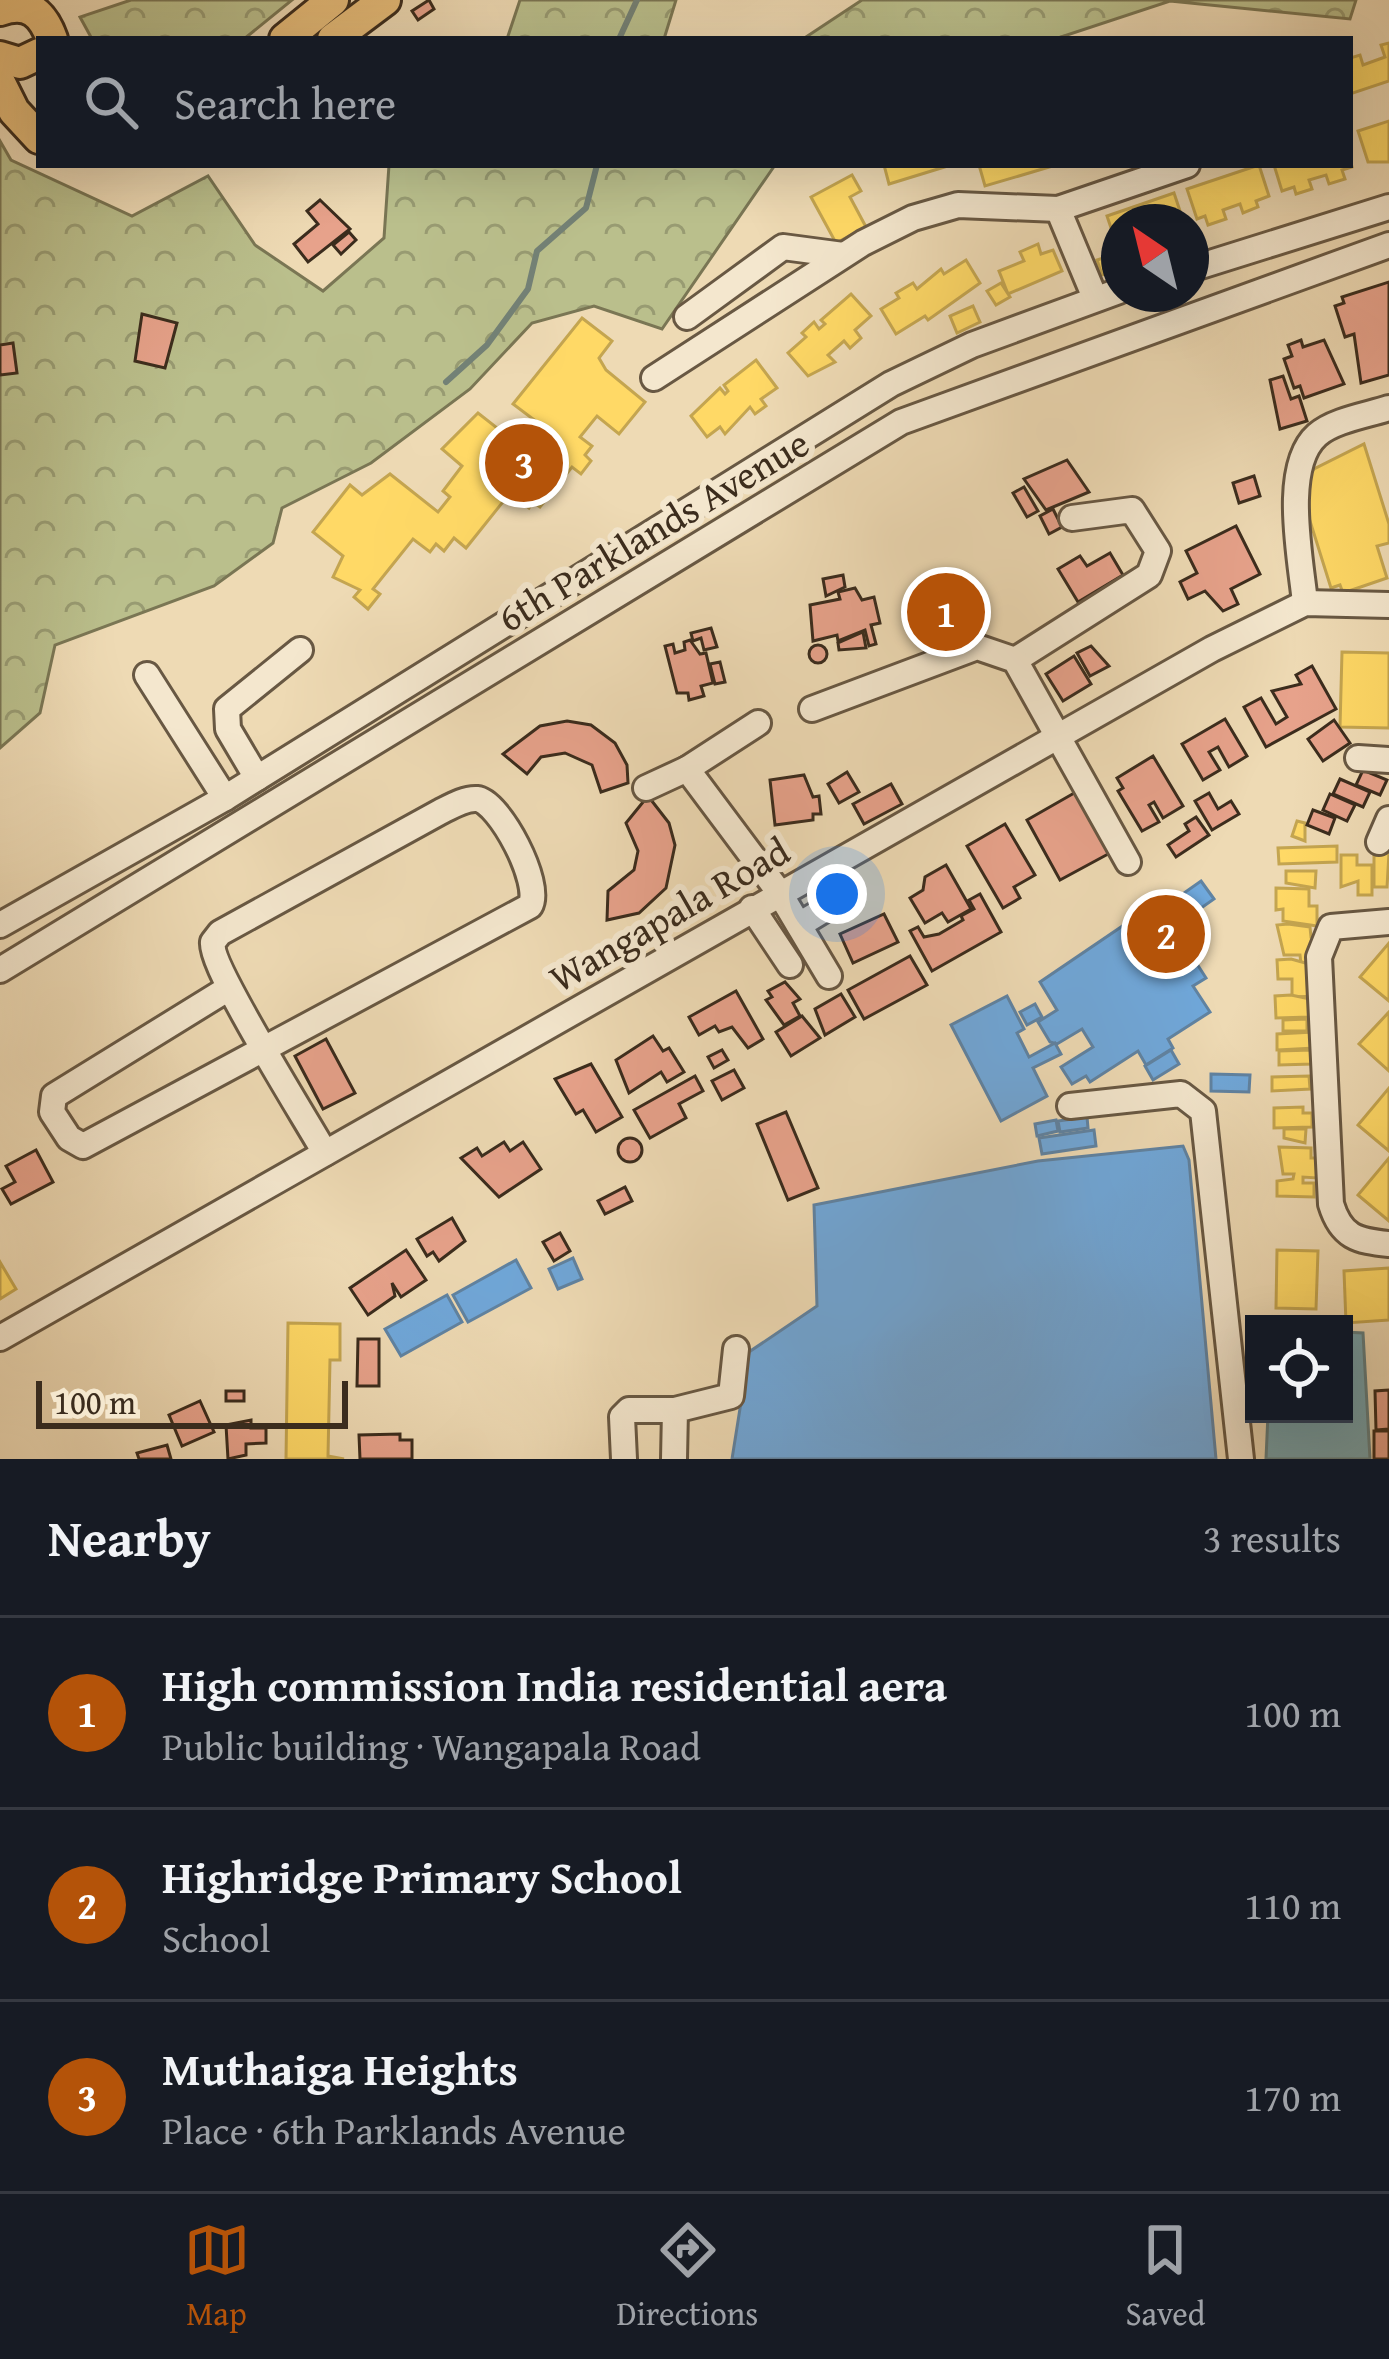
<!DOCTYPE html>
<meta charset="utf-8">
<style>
:root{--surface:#171b24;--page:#20242c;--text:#f1f3f6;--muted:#9ea1a6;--line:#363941;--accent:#b45309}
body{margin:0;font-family:"Gentium Book Plus",serif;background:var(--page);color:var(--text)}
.controls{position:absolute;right:36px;bottom:36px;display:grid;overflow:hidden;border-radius:0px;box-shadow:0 12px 48px #0002}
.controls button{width:108px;height:108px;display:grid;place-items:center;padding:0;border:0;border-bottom:3px solid var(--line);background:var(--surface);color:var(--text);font:60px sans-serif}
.compass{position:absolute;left:1101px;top:204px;width:108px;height:108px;border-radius:50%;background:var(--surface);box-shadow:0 12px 48px #0002;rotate:325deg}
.scale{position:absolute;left:36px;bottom:30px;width:312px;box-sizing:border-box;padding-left:12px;border:6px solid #3b2c1d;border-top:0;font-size:33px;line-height:42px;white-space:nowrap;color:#3b2c1d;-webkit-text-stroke:9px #f4e7ce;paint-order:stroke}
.you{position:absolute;left:837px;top:894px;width:42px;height:42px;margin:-30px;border:9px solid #fff;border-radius:50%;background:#1a73e8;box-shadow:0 0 0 18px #1a73e833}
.badge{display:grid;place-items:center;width:78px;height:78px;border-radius:50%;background:var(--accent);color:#fff;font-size:39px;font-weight:700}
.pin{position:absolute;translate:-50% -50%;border:6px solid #fff;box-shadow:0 3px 12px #0006}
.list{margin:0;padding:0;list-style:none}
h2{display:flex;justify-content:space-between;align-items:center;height:156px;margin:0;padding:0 48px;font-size:51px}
h2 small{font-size:39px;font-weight:400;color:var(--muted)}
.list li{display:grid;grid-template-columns:78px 1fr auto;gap:36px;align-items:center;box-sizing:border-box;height:192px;padding:0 48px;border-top:3px solid var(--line)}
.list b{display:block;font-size:45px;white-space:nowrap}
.list p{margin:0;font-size:39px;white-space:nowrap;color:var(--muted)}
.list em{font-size:39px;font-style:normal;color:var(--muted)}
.icon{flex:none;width:66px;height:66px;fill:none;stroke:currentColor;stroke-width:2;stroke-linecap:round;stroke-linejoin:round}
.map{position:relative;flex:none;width:1389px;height:1459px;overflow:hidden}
.search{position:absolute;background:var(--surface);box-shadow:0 12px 48px #0002;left:36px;right:36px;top:36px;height:132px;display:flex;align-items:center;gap:30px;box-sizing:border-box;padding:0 42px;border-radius:0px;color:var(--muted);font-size:45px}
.sheet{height:732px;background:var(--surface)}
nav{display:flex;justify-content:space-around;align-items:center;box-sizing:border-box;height:168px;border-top:3px solid var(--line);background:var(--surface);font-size:33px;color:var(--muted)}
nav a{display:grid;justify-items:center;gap:6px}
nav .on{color:var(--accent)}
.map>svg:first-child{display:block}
</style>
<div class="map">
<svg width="1389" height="1459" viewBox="0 0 1389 1459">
<defs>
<pattern id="forest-crowns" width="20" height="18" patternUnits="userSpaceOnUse" patternTransform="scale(3)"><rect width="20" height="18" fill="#babf8c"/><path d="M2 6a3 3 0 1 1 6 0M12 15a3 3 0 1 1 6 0" fill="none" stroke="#989b72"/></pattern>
</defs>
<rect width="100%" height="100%" fill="#eedab4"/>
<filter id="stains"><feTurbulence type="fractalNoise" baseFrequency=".00167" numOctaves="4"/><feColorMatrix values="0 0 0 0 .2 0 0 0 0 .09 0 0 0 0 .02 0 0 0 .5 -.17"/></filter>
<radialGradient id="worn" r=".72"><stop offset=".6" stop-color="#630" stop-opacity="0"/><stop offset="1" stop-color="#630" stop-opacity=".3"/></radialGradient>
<g fill="url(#forest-crowns)" stroke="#7a7654" stroke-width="3">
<polygon points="131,0 292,0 244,39 92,39 80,17"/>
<polygon points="520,0 676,0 664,39 507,39"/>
<polygon points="862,0 1356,0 1350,19 1170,1 1055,39 803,39"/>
<polygon points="0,141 11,160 132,216 208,176 255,245 323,291 384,238 389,165 775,165 662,329 594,306 532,323 470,389 371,463 282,508 273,543 214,586 55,645 40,713 0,748"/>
</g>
<g fill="#ffd966" stroke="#c4a550" stroke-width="3">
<polygon points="1389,43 1389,81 1350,94 1350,58 1360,55 1363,65 1385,57 1381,45"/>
<polygon points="1389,121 1389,162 1368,162 1358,131"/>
<polygon points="1350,159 1352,167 1342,170 1345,179 1329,184 1326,175 1309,180 1312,189 1296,194 1294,187 1282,191 1274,165 1350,165"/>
<polygon points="884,165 951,165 889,184"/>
<polygon points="979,165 1056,165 985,186"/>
<polygon points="1259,165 1269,196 1256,201 1258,207 1243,213 1240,204 1223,210 1226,219 1208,225 1205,216 1197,219 1187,189"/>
<polygon points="852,175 861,191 850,197 866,227 836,243 811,197"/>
<polygon points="1174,193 1181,214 1171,218 1172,222 1119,222 1116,243 1107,216"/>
<polygon points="1038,244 1041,254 1053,250 1062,271 1008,294 999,271 1024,261 1020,252"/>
<polygon points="1116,254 1119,270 1102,275 1097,260"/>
<polygon points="966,260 980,283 928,320 925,316 896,334 881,309 899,298 896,293 913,283 917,289 941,269 944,274"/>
<polygon points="1001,283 1010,297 996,305 987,291"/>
<polygon points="851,294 871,316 855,330 861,338 850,348 844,341 828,355 835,362 808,376 788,353 806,337 802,333 814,322 819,329 825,324 821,320"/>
<polygon points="973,306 980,322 957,333 950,316"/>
<polygon points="582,318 612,341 599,358 606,370 645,402 619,434 597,416 580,437 592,446 585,455 591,461 581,474 572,467 540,507 533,502 529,508 510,493 466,548 454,538 444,551 436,544 430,552 413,539 373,589 380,594 368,609 354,597 360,590 333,577 343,556 313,532 350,485 362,495 390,474 438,512 450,497 443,491 462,466 442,449 478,413 538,460 548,446 537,438 545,428 513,404"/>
<polygon points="756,360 777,388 761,399 766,406 755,414 750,407 725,434 720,427 707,437 691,416 720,388 725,394 728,391 724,385"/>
<polygon points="1364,444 1389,524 1389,543 1377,546 1387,578 1343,593 1340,585 1331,588 1300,489 1314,469"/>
<polygon points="1342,652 1389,653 1389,728 1340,727"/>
<polygon points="1297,821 1305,823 1305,841 1292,836"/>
<polygon points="1337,846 1337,862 1279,864 1278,848"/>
<polygon points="1389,853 1387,887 1374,887 1374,854"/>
<polygon points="1341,855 1357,855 1357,865 1372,865 1372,895 1358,895 1358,881 1341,887"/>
<polygon points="1286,871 1316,871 1315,888 1286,883"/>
<polygon points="1276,888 1309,889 1309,906 1317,906 1317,926 1283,921 1283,909 1276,910"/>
<polygon points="1288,924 1310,927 1311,937 1317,937 1318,963 1301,964 1300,955 1284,955 1277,925"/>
<polygon points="1389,943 1389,1001 1360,977"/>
<polygon points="1291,959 1309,964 1317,996 1292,997 1292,979 1278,979 1277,960"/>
<polygon points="1291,995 1310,999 1310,1017 1276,1018 1275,996"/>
<polygon points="1389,1012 1389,1071 1359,1044"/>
<polygon points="1307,1019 1307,1031 1283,1031 1283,1020"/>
<polygon points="1314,1032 1315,1048 1277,1050 1277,1034"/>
<polygon points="1312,1050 1312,1064 1279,1065 1279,1051"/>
<polygon points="1309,1076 1310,1089 1272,1091 1272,1077"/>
<polygon points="1389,1088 1389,1151 1358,1125"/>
<polygon points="1303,1107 1303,1113 1312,1113 1312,1127 1274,1128 1274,1108"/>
<polygon points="1284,1129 1306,1129 1305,1143 1284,1138"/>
<polygon points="1279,1147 1311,1148 1311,1158 1317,1158 1317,1178 1303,1177 1303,1183 1314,1183 1314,1197 1277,1196 1277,1181 1293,1179 1294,1174 1283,1174"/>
<polygon points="1389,1158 1389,1221 1358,1195"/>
<polygon points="1277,1250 1318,1251 1316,1309 1276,1308"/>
<polygon points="0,1262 16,1289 0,1299"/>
<polygon points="1389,1268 1389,1320 1346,1323 1344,1271"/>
<polygon points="288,1323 340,1324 340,1360 330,1360 328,1456 344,1459 286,1459"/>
</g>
<g fill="#6fa8dc" stroke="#5f83a3" stroke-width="3">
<polygon points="1201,881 1214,899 1177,925 1164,907"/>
<polygon points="1152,913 1181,959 1190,953 1206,978 1193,986 1210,1012 1168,1039 1173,1048 1146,1065 1138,1051 1090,1082 1086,1076 1072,1084 1061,1067 1093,1047 1082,1029 1057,1044 1050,1042 1038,1022 1057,1010 1040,982 1127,923 1130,928"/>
<polygon points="1007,996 1024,1029 1017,1033 1029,1057 1055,1043 1061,1054 1033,1068 1047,1096 1001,1121 951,1025"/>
<polygon points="1035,1004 1042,1017 1027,1025 1020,1012"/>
<polygon points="1171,1050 1179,1064 1153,1080 1145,1066"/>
<polygon points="1211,1074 1250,1075 1249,1092 1211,1091"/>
<polygon points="1087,1117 1088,1128 1060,1132 1058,1121"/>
<polygon points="1056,1120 1058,1131 1037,1136 1035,1124"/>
<polygon points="1094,1130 1096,1146 1042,1154 1039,1138"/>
<polygon points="1183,1146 1189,1160 1216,1459 732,1459 749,1352 817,1306 814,1205 1038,1161"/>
<polygon points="573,1258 582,1279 558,1289 549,1269"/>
<polygon points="516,1260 531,1288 468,1322 453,1295"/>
<polygon points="447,1295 462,1322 401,1356 385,1329"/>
</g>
<polygon fill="#76a5af" stroke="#648183" stroke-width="3" points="1344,1332 1363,1333 1370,1459 1266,1459 1268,1414 1344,1414"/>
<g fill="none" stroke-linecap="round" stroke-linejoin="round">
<g stroke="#738176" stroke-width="6">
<polyline points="619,39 637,0"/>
<polyline points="446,382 487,345 528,289 537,251 586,208 597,165"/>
</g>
</g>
<g fill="#e7a28b" stroke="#3b2c1d" stroke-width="3">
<polygon points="429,0 434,9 418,20 412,11"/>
<polygon points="320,200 350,229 308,262 294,244 318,224 307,211"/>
<polygon points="349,232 356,240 341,254 333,245"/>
<polygon points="1389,282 1389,375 1361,383 1354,334 1345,337 1335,306 1344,303 1342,297"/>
<polygon points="142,314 177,323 165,368 135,361"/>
<polygon points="1301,340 1303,347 1324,340 1344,384 1304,398 1300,386 1294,388 1284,359 1292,356 1288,345"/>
<polygon points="13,343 17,373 0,375 0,345"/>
<polygon points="1283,376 1291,399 1299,396 1307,421 1280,429 1270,380"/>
<polygon points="1067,460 1089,492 1046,510 1024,479"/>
<polygon points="1254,476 1260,496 1239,503 1233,483"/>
<polygon points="1024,487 1038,511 1027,517 1013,493"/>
<polygon points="1053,509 1062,527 1049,534 1040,516"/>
<polygon points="1236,526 1260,574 1231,589 1238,604 1223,611 1205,591 1188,599 1180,582 1197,573 1186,551"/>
<polygon points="1110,553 1123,575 1078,602 1058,569 1080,556 1087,566"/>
<polygon points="843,575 845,587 826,596 823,579"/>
<polygon points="855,588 862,600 874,597 880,623 871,625 876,644 869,646 865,630 838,641 837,635 813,641 810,605 840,599 838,592"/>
<polygon points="711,628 717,647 704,650 701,638 693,641 691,633"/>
<polygon points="863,632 866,648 839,650 838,643"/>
<polygon points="690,640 700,654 706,653 713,683 701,686 704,696 689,700 688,693 677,693 665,646 673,644 675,653 685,650 684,642"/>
<circle cx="818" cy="654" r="9"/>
<polygon points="1091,646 1109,666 1090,676 1077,653"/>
<polygon points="1074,656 1091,684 1063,701 1046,674"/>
<polygon points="720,662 725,682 715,684 710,664"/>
<polygon points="1312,666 1336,709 1266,747 1244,707 1261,698 1276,724 1287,717 1272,691 1301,684 1296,675"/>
<polygon points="1225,719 1247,756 1229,767 1218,747 1209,752 1220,770 1203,780 1182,744"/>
<polygon points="1334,720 1350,743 1323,761 1308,739"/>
<polygon points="567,721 591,725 615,743 627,765 628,783 601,792 592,765 565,753 541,757 527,774 503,754 540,726"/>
<polygon points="1153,756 1183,806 1163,818 1154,802 1149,805 1159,822 1142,831 1118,791 1123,788 1117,778"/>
<polygon points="1363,770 1387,780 1380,795 1356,785"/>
<polygon points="847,772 859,792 839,803 828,784"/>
<polygon points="804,775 813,797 819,796 821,814 813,814 813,820 775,825 770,780"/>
<polygon points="1340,779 1370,792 1363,807 1333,794"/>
<polygon points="891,784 902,804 864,824 853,804"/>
<polygon points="1076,792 1110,853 1060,880 1027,820"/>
<polygon points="1209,793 1218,809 1231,801 1239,814 1212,830 1195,801"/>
<polygon points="1330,794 1355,805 1347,821 1323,810"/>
<polygon points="648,796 669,823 675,845 666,888 639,913 607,920 608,891 634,870 638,851 626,823"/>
<polygon points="1313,810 1335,818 1329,834 1307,825"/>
<polygon points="1196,817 1209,835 1176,857 1168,845 1189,831 1185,824"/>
<polygon points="1005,824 1035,875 1014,887 1020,898 1003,908 967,846"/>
<polygon points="946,865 971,909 948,922 942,913 925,923 910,898 923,890 925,877"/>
<polygon points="980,894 1001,932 932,971 910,931 918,927 924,937 939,934 963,920 961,916 974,909 969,900"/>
<polygon points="884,914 898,942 853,963 840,934"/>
<polygon points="910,956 927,985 864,1019 848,990"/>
<polygon points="785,982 800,999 793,1003 800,1016 784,1025 766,1000 772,997 768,991"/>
<polygon points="736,991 763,1039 748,1048 732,1027 719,1032 715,1026 699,1035 689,1017"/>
<polygon points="841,994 855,1017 825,1035 815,1009"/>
<polygon points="802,1016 820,1038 791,1056 776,1032"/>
<polygon points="653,1036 663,1051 669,1048 684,1072 667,1082 661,1072 629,1093 616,1060"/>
<polygon points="326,1039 355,1093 323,1109 295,1056"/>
<polygon points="722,1050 728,1060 714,1068 708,1057"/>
<polygon points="591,1064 622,1117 596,1132 583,1110 576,1114 555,1079"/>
<polygon points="734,1070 744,1088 722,1100 712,1081"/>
<polygon points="695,1076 703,1091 679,1104 686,1118 650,1138 634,1110"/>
<polygon points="786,1112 818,1188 788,1200 757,1124"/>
<circle cx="630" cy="1150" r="12"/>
<polygon points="504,1142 510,1151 523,1142 541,1169 499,1197 461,1158 477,1148 482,1156"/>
<polygon points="36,1150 53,1182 11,1204 2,1189 15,1182 6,1166"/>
<polygon points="625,1187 632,1201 605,1214 598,1201"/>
<polygon points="452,1218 465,1241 439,1261 433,1252 427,1256 417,1239"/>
<polygon points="560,1233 570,1251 554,1261 543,1242"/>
<polygon points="406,1250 426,1280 401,1297 392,1283 395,1296 368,1315 350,1288"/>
<polygon points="358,1339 379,1339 379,1386 357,1386"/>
<polygon points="1389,1390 1389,1429 1376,1430 1375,1391"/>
<rect x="226" y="1391" width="18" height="10"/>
<polygon points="200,1401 214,1432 182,1446 169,1415"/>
<polygon points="251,1420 251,1428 266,1428 266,1443 246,1444 246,1455 228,1459 226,1425"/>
<rect x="1374" y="1431" width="15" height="28"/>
<polygon points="400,1434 400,1440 412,1440 412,1459 360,1459 359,1435"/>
<polygon points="167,1445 171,1459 139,1459 137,1453"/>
</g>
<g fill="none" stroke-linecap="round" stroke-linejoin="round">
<defs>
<g id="minor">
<polyline points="1058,209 1095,298"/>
<polyline points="1191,269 1389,207"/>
<polyline points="687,317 783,247 843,255"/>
<polyline points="654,378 863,243 913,218 958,205 1058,209 1187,165"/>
<path d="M 1305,603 C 1301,560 1281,467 1317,435 C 1334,420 1368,415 1389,408"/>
<polyline points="1015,660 1149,575 1158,551 1132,510 1072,518"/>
<polyline points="147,675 225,798"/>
<polyline points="812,709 977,647 1015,660 1128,862"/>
<polyline points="758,723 687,769 779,892 829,976"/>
<polyline points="1358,758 1389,760"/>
<polyline points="257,778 228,729 227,709 300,650"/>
<polyline points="646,788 687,769"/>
<polyline points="1379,842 1389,819"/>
<polyline points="752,908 790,965"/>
<path d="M 1389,922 L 1331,927 L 1319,957 L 1331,1204 C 1341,1237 1357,1241 1389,1244"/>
<polyline points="0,925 225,798 891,384 972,345 1119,291"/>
<polyline points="799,925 845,897"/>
<polyline points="0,970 901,422 1389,245"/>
<path d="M 229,988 L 54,1096 L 52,1112 L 69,1138 L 83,1146 L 530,906 C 543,884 499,801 477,799 C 465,798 450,807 440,812 L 220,933 L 213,942 C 208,964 307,1121 325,1153"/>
<polyline points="1070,1106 1181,1094 1203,1111 1241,1459"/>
<polyline points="0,1338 1212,649 1305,603 1389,605"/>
<polyline points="624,1459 622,1417 629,1410 675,1410"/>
<polyline points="674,1459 675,1410 731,1396 736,1349"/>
</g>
<g id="major">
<path d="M 0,10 C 29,0 43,14 52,39"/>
<polyline points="285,39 333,0"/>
<polyline points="333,39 385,0"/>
<polyline points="0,57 20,63 39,54"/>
<polyline points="0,83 14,111 39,138"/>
</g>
</defs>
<use href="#minor" stroke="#685843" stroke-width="30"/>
<use href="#major" stroke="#3b2c1d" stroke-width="36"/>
<use href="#minor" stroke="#f4e7ce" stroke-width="24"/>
<use href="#major" stroke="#e7bd7a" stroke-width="30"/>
</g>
<g text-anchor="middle" stroke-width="12" stroke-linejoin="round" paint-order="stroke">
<g font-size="39" fill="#3b2c1d" stroke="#f4e7ce">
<text transform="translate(653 530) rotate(-31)" y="14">6th Parklands Avenue</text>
<text transform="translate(669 914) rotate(-30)" y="14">Wangapala Road</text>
</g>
</g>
<rect width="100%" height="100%" filter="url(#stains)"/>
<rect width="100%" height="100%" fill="url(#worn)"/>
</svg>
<div class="controls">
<button><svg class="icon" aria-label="locate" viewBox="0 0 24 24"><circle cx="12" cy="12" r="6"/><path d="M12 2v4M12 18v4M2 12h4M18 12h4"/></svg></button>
</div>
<svg class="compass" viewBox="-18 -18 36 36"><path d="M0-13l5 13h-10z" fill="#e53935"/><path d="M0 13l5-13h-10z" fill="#9ea1a6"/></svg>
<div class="scale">100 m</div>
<div class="you"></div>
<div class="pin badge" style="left:946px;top:612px">1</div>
<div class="pin badge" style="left:1166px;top:934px">2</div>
<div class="pin badge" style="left:524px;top:463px">3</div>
<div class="search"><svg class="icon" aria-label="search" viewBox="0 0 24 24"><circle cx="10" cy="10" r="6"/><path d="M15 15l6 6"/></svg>Search here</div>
</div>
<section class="sheet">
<h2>Nearby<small>3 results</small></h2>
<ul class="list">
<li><span class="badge">1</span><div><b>High commission India residential aera</b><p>Public building · Wangapala Road</p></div><em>100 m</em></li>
<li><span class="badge">2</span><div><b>Highridge Primary School</b><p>School</p></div><em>110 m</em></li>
<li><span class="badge">3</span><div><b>Muthaiga Heights</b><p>Place · 6th Parklands Avenue</p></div><em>170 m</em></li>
</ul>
</section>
<nav>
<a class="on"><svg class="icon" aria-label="map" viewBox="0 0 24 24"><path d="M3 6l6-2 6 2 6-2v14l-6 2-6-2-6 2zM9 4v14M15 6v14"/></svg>Map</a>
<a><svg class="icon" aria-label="directions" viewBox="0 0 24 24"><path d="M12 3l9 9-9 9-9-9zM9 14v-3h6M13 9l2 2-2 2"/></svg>Directions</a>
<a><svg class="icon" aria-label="saved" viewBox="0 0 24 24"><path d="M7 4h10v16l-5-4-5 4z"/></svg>Saved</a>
</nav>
